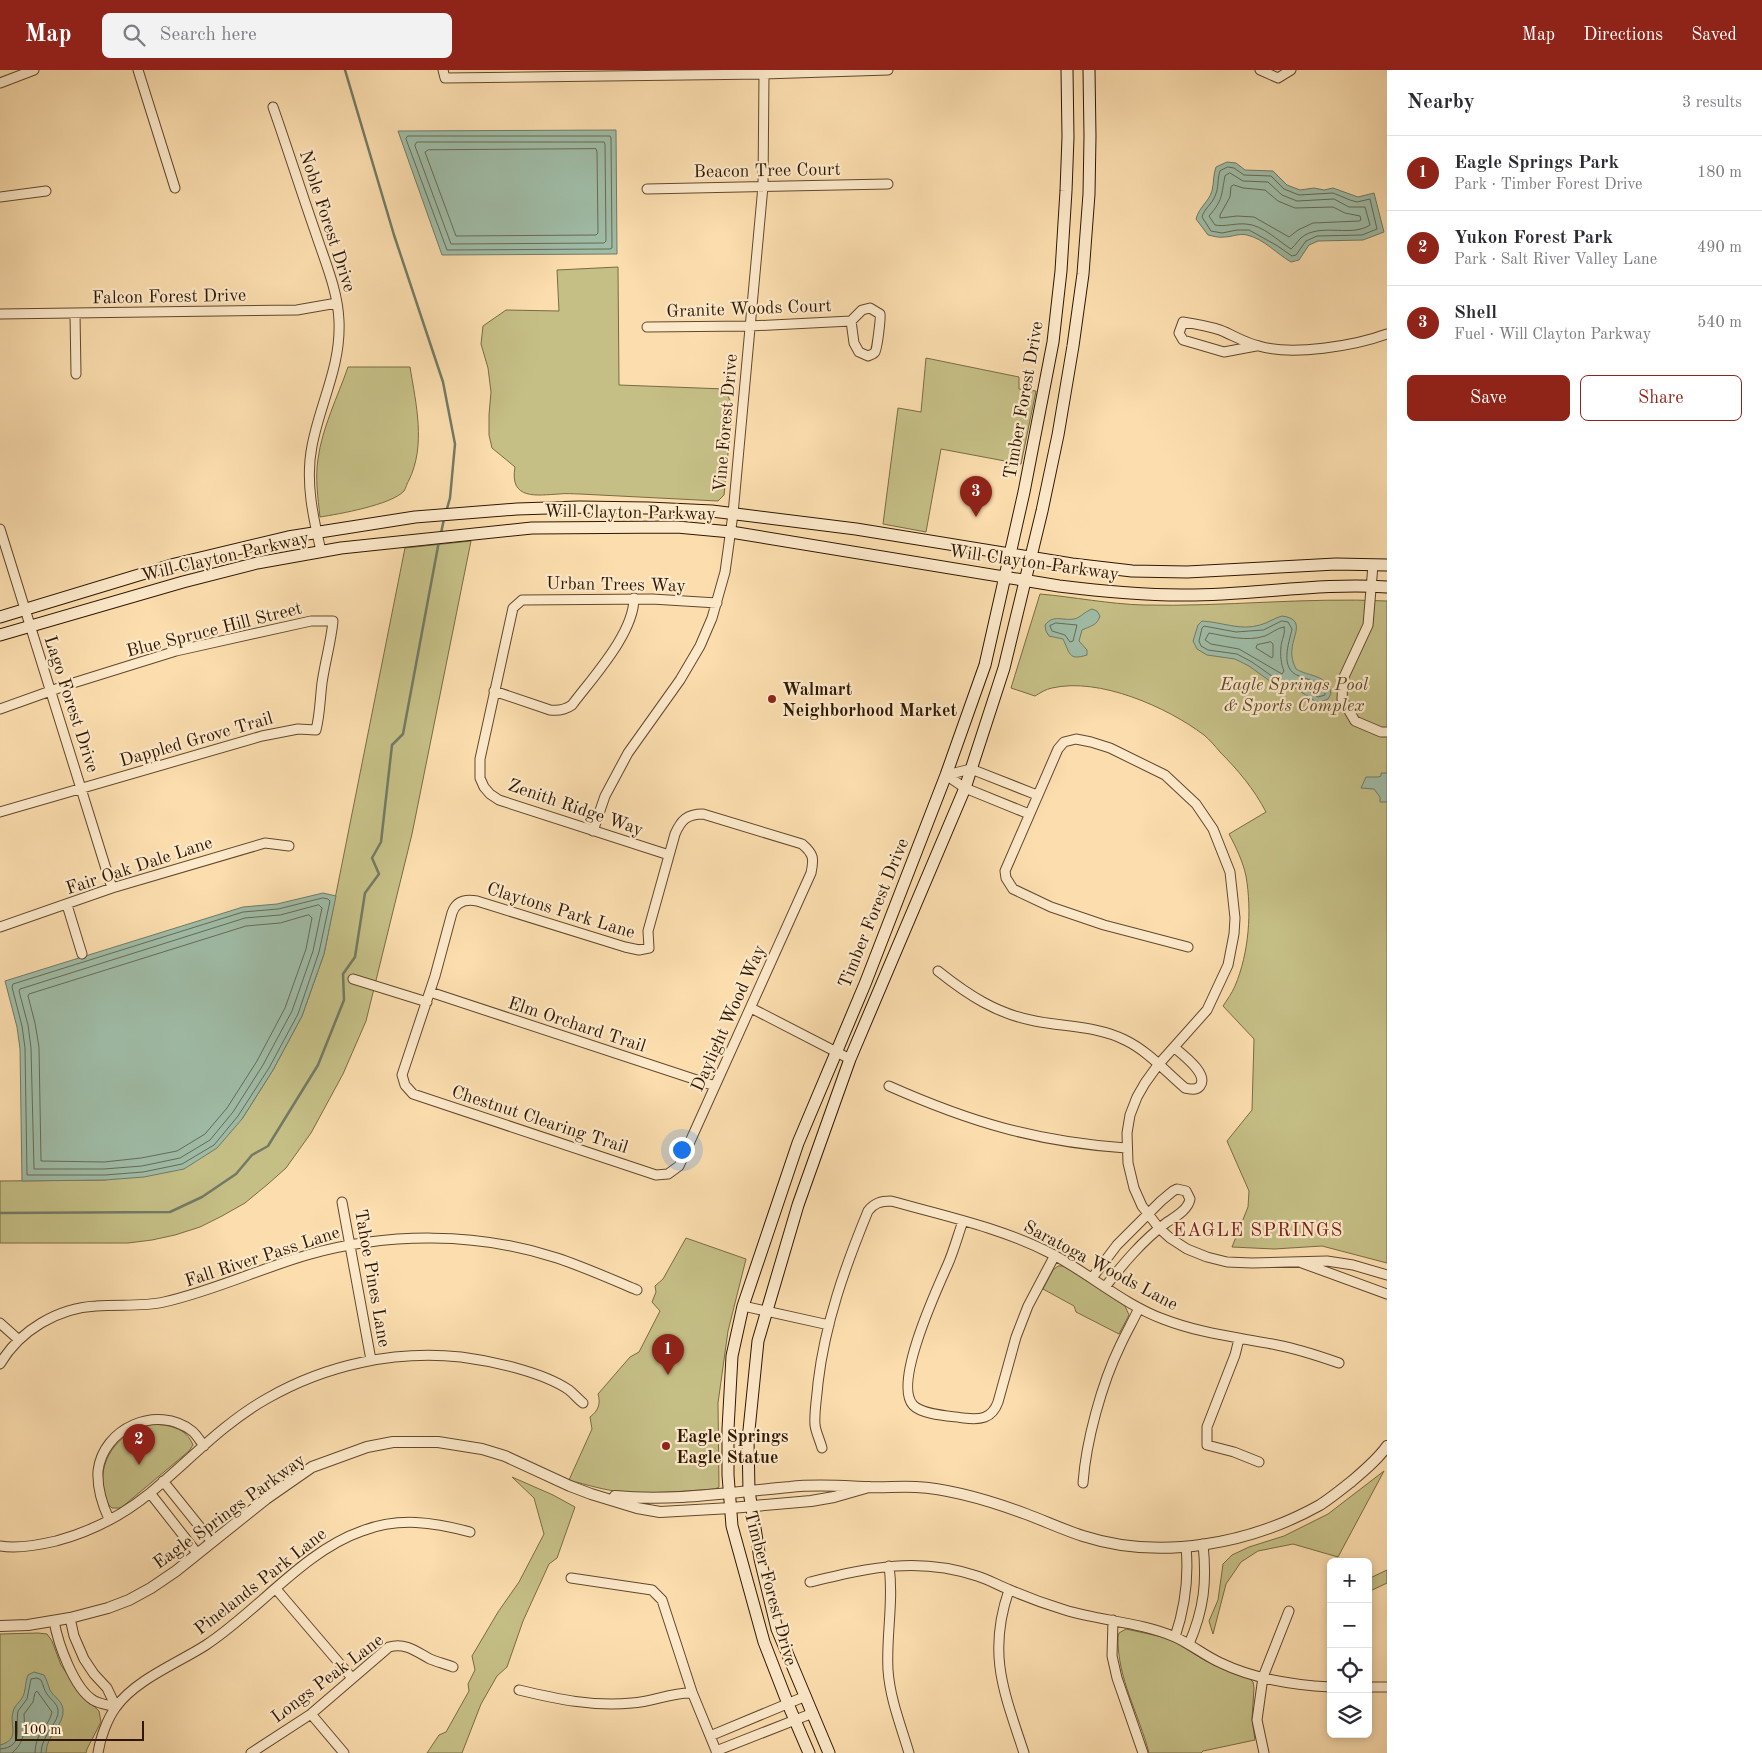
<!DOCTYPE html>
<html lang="en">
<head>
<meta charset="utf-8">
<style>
	:root { --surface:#fff; --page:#f2f2f3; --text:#2b2b33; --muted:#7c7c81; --line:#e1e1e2; --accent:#8f2418 }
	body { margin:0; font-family:"Old Standard TT",serif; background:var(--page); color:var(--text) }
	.controls { position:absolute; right:15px; bottom:15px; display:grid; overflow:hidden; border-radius:8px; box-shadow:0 2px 8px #0003 }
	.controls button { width:45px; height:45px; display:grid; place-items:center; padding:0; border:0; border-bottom:1px solid var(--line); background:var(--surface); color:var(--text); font:25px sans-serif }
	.scale { position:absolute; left:15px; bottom:12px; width:129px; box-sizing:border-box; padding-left:5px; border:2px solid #2f1702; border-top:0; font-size:14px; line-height:18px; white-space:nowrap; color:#2f1702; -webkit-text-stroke:4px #fce9ca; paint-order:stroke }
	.you { position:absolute; left:681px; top:1079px; width:18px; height:18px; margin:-12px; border:4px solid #fff; border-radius:50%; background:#1a73e8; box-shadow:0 0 0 8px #1a73e833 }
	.badge { display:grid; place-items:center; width:32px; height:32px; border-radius:50%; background:var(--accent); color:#fff; font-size:16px; font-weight:700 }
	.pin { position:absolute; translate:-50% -41px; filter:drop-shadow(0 1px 2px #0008) }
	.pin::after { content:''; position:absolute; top:26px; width:18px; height:15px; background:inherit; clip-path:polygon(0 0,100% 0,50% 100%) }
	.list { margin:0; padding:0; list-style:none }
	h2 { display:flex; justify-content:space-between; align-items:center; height:65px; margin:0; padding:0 20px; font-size:21px }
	h2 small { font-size:16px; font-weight:400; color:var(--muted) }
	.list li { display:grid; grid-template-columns:32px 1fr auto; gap:15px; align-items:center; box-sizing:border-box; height:75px; padding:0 20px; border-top:1px solid var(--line) }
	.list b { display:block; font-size:19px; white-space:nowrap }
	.list p { margin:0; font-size:16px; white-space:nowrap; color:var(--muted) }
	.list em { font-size:16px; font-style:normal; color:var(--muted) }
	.actions { display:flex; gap:10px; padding:15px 20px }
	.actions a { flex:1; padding:11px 0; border:1px solid var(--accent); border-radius:8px; text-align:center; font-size:18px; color:var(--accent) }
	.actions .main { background:var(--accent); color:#fff }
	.icon { flex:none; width:28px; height:28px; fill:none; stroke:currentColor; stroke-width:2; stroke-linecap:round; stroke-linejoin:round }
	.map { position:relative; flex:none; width:1387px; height:1683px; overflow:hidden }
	header { display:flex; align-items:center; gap:30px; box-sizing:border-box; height:70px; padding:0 25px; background:var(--accent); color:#fff }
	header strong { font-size:24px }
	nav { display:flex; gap:28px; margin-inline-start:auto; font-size:18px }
	.search { width:350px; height:45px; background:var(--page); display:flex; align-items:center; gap:12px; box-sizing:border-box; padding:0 18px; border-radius:8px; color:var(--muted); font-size:19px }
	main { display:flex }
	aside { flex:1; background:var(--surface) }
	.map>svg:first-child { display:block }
</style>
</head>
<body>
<header>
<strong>Map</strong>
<div class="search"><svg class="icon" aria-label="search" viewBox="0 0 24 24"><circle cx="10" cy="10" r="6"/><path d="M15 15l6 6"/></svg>Search here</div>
<nav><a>Map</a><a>Directions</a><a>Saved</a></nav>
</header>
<main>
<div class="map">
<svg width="1387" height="1683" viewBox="0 0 1387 1683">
	<rect width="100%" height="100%" fill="#fbddae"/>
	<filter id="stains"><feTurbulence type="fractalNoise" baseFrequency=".004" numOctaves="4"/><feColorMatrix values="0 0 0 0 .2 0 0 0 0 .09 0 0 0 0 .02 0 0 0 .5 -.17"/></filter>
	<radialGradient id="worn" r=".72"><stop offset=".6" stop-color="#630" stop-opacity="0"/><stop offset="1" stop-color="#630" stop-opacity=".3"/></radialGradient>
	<path fill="#c5bf86" stroke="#7a6b44" d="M618,197L619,315L725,319L731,333V352L724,425L718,431L580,424C573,424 566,423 559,424C538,425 509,431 515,397L492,378L489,365V345L491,322L488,298L481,274L483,256L506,240L559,241L557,200Z
		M926,288L1019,307V319L1036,321L1021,394L941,379L926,462L883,454L898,338L921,342Z
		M348,297H410C416,334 426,375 409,410C407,413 406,418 404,421C391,435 339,444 320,447C318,428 315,408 318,389C322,358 338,326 348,297Z
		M471,471L412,764L366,951L343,1004L311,1063L286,1098L268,1114L245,1133L222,1146L200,1157L175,1165L152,1170L128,1173H0V1111L105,1110L242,1049L273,1000L302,946L324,884L405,478Z
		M1040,524C1074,527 1109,534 1143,535C1224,537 1306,527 1387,531V1193L1322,1176L1274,1179L1232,1177L1248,1137L1249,1121L1227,1071L1252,1040L1254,969L1223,936C1227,930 1232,923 1235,916C1249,883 1252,841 1246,806C1243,792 1236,777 1229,764L1266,742C1254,719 1238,700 1220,682C1215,676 1210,670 1204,665C1167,637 1099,607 1052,618C1046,619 1040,623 1035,626L1011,618Z
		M686,1168L746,1189L728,1261L718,1333L719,1417L715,1419C685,1421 653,1424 622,1422C604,1420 587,1415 569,1410L592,1359L590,1347C598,1341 601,1334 598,1324L630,1287L639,1282L660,1241L652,1232L656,1222L655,1216L663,1209Z
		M1058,1196H1064L1125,1236L1129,1245L1119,1264L1076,1242L1074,1236L1043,1219L1053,1200Z
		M152,1354C168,1355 186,1357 193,1375L189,1381L121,1438H112C105,1432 104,1426 103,1417C99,1386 122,1360 152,1354Z
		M1384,1401L1338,1487L1293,1474L1258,1481L1241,1492L1226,1514L1213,1564L1209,1551L1218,1530L1223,1494L1232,1485L1249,1477L1284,1466L1328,1444Z
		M512,1407L553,1425L575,1437L557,1488L549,1494L523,1551L507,1597L497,1606L481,1634L462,1683H427L439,1665L446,1662L469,1621L468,1614L475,1600L472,1586L498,1542L519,1512L544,1464L534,1428Z
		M1387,1500V1513L1368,1522V1509Z
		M1126,1559L1163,1567L1176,1573L1206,1591L1250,1609L1253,1612L1254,1618L1252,1649L1255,1670L1203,1681L1201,1683H1149C1139,1644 1117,1608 1118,1567L1119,1563Z
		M38,1563L47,1564L52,1571L61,1595L80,1623L99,1641L101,1652L87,1679L86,1683H0V1564Z"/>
	<path fill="#9fbca7" stroke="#727a65" d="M616,60L617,184L442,185L398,61Z
		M1227,92L1236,93L1245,100L1273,101L1287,115L1300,120L1314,118L1324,120L1333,118L1358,127L1374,123L1384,162L1363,170L1318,171L1309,175L1299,190L1291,192C1277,184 1264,169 1247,165C1239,163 1232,167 1224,167C1219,168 1213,166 1208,165L1196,149C1199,137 1208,133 1212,121C1214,113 1213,105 1216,97Z
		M1092,539L1097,541L1100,546C1097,556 1090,556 1082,560L1079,571L1087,580V585C1068,591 1070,583 1063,569L1049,566L1046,561L1045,555C1054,544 1062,551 1074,549C1080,548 1084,542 1092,539Z
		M1282,546C1306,549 1293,565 1292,579C1291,586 1293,593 1296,599C1309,607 1328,604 1331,624L1328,629L1318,633L1295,618L1274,614L1249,596L1235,589L1207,585L1197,579L1193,571L1198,555L1202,551C1222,552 1240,561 1260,555C1268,553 1274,548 1282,546Z
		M1381,703H1387V732H1380V727L1374,719L1361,718L1366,707H1378L1381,706Z
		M323,823L336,826L324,884L302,946L273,1000L242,1049L217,1078L184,1099L144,1107L105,1110L22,1111L20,979L17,957L5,911L243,837L277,834Z
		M34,1602L44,1605C47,1610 48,1615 50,1620C54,1627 62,1631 63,1639C65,1655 46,1665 46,1683H0V1675C21,1669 9,1656 13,1642C14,1636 19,1633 22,1628C26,1622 25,1612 28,1605Z"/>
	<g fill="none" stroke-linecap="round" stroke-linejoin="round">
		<path stroke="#676a54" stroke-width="1" d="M408,66H610L611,68L612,178L610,179L447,180L406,69Z
			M417,72H604L605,74L606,171L604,173L451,174L415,76Z
			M596,79L597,82L598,163L596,165L456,166L425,82L428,80Z
			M1228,97L1234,98L1244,105L1271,106L1284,119L1299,125L1333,123L1350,130L1357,132L1370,129L1377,159L1362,165L1317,166L1306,171L1296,185L1292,186L1276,175L1249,160H1237L1222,163L1211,161L1202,147C1204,139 1212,134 1215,126C1219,118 1217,109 1220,101Z
			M1230,103L1243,111L1268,112L1282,125L1297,131L1334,129L1349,137H1365L1370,155C1352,167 1325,154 1305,165C1299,168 1296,175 1291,179C1278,171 1263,155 1246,154C1235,153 1225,157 1215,155L1209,146C1223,130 1221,126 1225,106Z
			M1234,115L1243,118L1265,120L1278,131L1295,138L1333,137L1345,143L1360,146L1361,150L1359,151L1313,153L1298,160L1289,167L1254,147L1237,146L1220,148V145L1230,127L1231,117Z
			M1282,551L1288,552L1292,559C1289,573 1279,599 1299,606C1309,610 1317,611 1325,618V625L1318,627L1297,614L1276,609L1252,592L1237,584L1208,580L1201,576L1199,571L1202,558L1204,556L1236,562L1263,560Z
			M1056,553L1077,555L1073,571L1070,572L1065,565L1052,561L1050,556Z
			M1284,557C1286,564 1281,570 1281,577C1280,585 1281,594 1284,601L1282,604L1239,579L1211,574L1205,570L1209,563C1227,566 1246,572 1265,566C1272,563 1277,558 1284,557Z
			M1271,572L1273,574V586L1272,588L1256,578L1257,575Z
			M323,828L328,829L330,831L319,882L298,944L269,998L238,1046L214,1075L182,1094L143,1102L105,1105H27L25,978L22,956L12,917L13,914L243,842L278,839Z
			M319,835L322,838L313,881L292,941L263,995L233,1042L210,1070L180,1088L142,1096L104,1099H34L31,978L28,955L19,921L20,919L245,848L280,845Z
			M309,845L312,848L306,879L285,938L257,991L227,1038L205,1064L177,1081L141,1088L104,1092L41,1091L39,977L35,953L28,926L29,924L246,856L280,853Z
			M0,1679C25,1677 15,1657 18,1641L27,1629L31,1609L37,1608L41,1610C43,1614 44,1620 47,1624C51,1630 57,1633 58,1640C60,1652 41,1665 41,1683
			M12,1683C25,1672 25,1660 24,1644L33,1632L35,1623L37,1621L52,1642C49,1657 35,1662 35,1683"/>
		<path stroke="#727a65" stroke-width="2.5" d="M345,0L394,165L443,312L455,374L450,428L446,442
			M441,463L444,449
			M0,1143L170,1142L202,1127L236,1104L252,1085L268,1076L318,995L344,930L343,904L355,887L365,823L379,804L372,788L381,772L392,675L403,664L439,471"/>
		<defs>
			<path id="minor" d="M138,0L175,118
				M443,0L445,8L764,4L888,0
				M1260,0L1278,8L1291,0
				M0,13L34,0
				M273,37C288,80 302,124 317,167C326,194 338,222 339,251C341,297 320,333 312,376C305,411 313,447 321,481
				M647,119L888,114
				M0,127L46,121
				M0,244L297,240L337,233
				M75,244L76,304
				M647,257L750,256L851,251L862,240L870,238L880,244C881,247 877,280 875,282C874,284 870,285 868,286L859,282L854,273L851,251
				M1256,276L1224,282L1183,270L1179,263L1183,252C1196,254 1208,256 1220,260C1233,265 1245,273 1259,276C1292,286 1355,276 1387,264
				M0,459L112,818
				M1373,495L1368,555L1343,609L1342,629L1355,651L1381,662H1387
				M494,621L550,640C558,641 565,640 572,635C593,607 634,563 634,528
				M0,639L70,614L176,581L311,551H333C331,572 325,592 322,613C320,629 320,644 316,660L298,659L262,666L0,742
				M946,705L971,699L1037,725
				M946,705L965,718L1029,744
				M703,744L802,774C814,784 814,789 811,803L679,1096L668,1104L656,1105L413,1024L405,1015L402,1005L435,906L452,843C456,831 466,829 477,831L625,877L639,880L649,878L648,861L675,764C681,750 687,744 703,744Z
				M593,761L605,726L628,683L680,610L700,576L712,548L725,502L733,444L763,116L764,4
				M669,785L499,730L490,724L484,717L480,708V689L513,538L522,530L652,529L717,533
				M67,835L82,884
				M0,857L112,818L265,773L289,776
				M1188,877L1104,855L1051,837L1013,819L1006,808L1005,801L1058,679L1064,672L1076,669L1091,672L1110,678L1165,705L1196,734L1213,759L1230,802L1235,848L1234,864L1228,895L1207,940L1158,995L1145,1013L1137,1027L1130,1045L1127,1063L1128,1093L1134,1118L1142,1136L1159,1158L1170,1168L1187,1179L1207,1187L1227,1192L1252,1193L1327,1191L1353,1195L1387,1205
				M938,901C968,925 997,944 1035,951C1065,957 1098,956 1125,970C1148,981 1166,1002 1185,1018C1190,1019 1196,1021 1200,1016C1209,1004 1183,985 1175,978
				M353,909L427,932
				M430,922L715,1016
				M751,938L850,989
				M889,1016C970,1052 1037,1072 1126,1078
				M342,1132L371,1290
				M963,1151C958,1165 954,1180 948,1194C937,1219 893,1313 913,1335C922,1345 951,1346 964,1348C980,1350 992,1349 998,1332L1016,1267L1028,1236L1055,1185
				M1302,1193L1387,1224
				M1092,1208L1117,1175L1161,1131L1173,1121L1177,1119L1186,1121L1190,1129C1188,1140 1175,1147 1166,1153C1142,1171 1123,1194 1105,1217
				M743,1236L829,1255
				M0,1253L19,1270
				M1239,1269L1235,1285L1207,1357V1375L1234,1382L1259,1392
				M0,1294C20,1260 58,1238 96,1236C119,1234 142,1237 164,1232C213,1221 259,1199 307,1185C388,1162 477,1162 557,1188C584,1197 611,1209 637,1220
				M822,1378C820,1370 816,1363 815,1355C814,1342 817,1327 818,1313C825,1253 845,1197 868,1141C874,1133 881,1131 891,1131C945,1146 1002,1158 1052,1184C1090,1204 1123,1234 1163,1249C1202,1264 1237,1267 1277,1275C1298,1279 1319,1286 1339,1293
				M163,1411L212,1472
				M1083,1413C1086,1371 1102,1313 1120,1276C1126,1263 1133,1251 1139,1238
				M150,1423L197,1483
				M109,1449C102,1434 97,1419 98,1401C103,1358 157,1334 192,1361C197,1365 200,1371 204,1376
				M0,1476C18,1479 39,1475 56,1471C90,1462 123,1445 150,1423C189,1391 223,1353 268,1328C326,1295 394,1280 461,1287C492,1291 543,1302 569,1320C574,1324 578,1329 583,1333
				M889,1496C894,1531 886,1565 888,1600C890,1629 901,1656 909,1683
				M571,1508L652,1520L662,1530L692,1622L717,1683
				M810,1512C869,1498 917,1486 977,1506C987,1509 998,1515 1008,1519C1026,1527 1045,1534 1065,1540C1101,1551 1140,1552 1175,1567C1191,1574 1205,1586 1221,1593C1254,1609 1294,1615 1331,1617
				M276,1519L352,1608
				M1009,1520C987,1584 1004,1622 1024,1683
				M70,1548L74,1566L84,1589L94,1604L107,1618L116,1637
				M1113,1550L1112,1586L1117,1608L1143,1683
				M54,1551C58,1574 74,1618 93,1630C99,1634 109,1635 116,1637
				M1175,1567C1185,1537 1189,1508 1186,1477
				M1189,1574C1204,1539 1207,1512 1203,1474
				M1368,1617H1387
				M519,1620C557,1629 593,1637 632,1633C653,1632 672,1622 692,1623
				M311,1644L344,1683
				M710,1666L806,1626
				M716,1681L813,1643
				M98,1683C100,1669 107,1649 116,1637C135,1610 178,1593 206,1575C258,1541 304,1481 362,1461C399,1447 433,1452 470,1462
				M251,1683L311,1644L389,1577C405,1572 417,1582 430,1589C437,1592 446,1594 453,1597
				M1264,1683L1257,1650L1263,1607L1289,1541"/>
			<path id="tertiary" d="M615,1426C673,1432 732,1422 790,1417C816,1414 841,1416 867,1417C883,1418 899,1416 916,1417C953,1419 991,1431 1026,1444C1045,1451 1064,1460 1083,1466C1160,1491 1250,1474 1320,1435C1331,1428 1342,1419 1352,1411C1365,1400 1378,1389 1387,1376
				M0,1556L28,1555L70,1548L108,1538L129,1530L151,1518L176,1501L266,1429L312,1397L367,1377L393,1372H438L482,1379L505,1386L570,1416L591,1424L637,1438L660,1442L731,1438L811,1431L834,1427L869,1417"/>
			<path id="secondary" d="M0,547L175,494L288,467L415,447L517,439L579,437L648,438L712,441L856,459L1072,494L1132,501L1187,502L1336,494L1387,495
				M0,565L183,512L257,493L341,478L532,458L677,457L731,462L1059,516C1100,521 1140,525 1181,525C1250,526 1318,512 1387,517
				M809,1683L788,1634L764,1572L732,1456L728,1405V1359L732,1286L743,1236L798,1073L865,914L946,705L985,595L1024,422L1053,272L1061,201L1066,121L1068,67L1067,0
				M829,1683L777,1559L760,1489L749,1421L748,1370L758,1271L798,1135L850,989L965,718L1004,598L1042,441L1058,365L1073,276L1083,204L1089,124L1090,66L1089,0"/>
		</defs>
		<use href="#minor" stroke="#62482d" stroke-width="11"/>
		<use href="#tertiary" stroke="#62482d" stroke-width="12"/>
		<use href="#secondary" stroke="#2f1702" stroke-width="13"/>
		<use href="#minor" stroke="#fce9ca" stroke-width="9"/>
		<use href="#tertiary" stroke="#fce9ca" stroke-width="10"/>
		<use href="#secondary" stroke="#fce9ca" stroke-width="11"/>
	</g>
	<g fill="#8f2418" stroke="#fce9ca" stroke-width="2">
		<circle cx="772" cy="629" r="5"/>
		<circle cx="666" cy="1376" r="5"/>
	</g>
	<g text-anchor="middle" stroke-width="4.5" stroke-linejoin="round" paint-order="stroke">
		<g font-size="18" fill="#2f1702" stroke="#fce9ca">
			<text transform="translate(767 100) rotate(-1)" y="6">Beacon Tree Court</text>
			<text transform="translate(328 151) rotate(72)" y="6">Noble Forest Drive</text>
			<text transform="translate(169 226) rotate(-1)" y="6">Falcon Forest Drive</text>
			<text transform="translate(749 238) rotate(-2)" y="6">Granite Woods Court</text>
			<text transform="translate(1023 330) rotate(-80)" y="6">Timber Forest Drive</text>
			<text transform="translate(725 353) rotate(-85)" y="6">Vine Forest Drive</text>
			<text transform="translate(630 442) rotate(1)" y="6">Will Clayton Parkway</text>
			<text transform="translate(225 486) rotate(-13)" y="6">Will Clayton Parkway</text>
			<text transform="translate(1034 492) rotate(8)" y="6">Will Clayton Parkway</text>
			<text transform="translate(616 514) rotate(1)" y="6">Urban Trees Way</text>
			<text transform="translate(214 559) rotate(-14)" y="6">Blue Spruce Hill Street</text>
			<text transform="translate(72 634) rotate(72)" y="6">Lago Forest Drive</text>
			<text transform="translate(196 669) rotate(-16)" y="6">Dappled Grove Trail</text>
			<text transform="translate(576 737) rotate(19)" y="6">Zenith Ridge Way</text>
			<text transform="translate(139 795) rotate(-18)" y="6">Fair Oak Dale Lane</text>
			<text transform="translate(561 840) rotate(17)" y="6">Claytons Park Lane</text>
			<text transform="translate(873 843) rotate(-68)" y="6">Timber Forest Drive</text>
			<text transform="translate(728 948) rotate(-66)" y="6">Daylight Wood Way</text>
			<text transform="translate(577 954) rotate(18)" y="6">Elm Orchard Trail</text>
			<text transform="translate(540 1049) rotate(18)" y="6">Chestnut Clearing Trail</text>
			<text transform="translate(262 1186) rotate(-18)" y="6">Fall River Pass Lane</text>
			<text transform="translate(1101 1195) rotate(28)" y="6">Saratoga Woods Lane</text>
			<text transform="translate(373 1208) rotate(80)" y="6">Tahoe Pines Lane</text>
			<text transform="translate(229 1441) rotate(-36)" y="6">Eagle Springs Parkway</text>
			<text transform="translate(260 1511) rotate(-38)" y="6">Pinelands Park Lane</text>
			<text transform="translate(771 1518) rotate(75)" y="6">Timber Forest Drive</text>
			<text transform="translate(327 1608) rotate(-37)" y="6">Longs Peak Lane</text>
		</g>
		<g font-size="18" font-style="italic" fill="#5c492a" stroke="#fce9ca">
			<text x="1294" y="620">Eagle Springs Pool<tspan x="1294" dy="21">&amp; Sports Complex</tspan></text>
		</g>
		<g font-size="18" font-weight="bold" fill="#2f1702" stroke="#fce9ca" text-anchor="start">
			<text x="782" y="625">Walmart<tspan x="782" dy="21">Neighborhood Market</tspan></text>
			<text x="676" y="1372">Eagle Springs<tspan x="676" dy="21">Eagle Statue</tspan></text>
		</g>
		<g font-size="19" letter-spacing="1" fill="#7a1f14" stroke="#fce9ca">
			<text x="1258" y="1166">EAGLE SPRINGS</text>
		</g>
	</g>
	<rect width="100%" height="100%" filter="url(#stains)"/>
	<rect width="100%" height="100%" fill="url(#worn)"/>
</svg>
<div class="controls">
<button>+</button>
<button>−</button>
<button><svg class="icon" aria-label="locate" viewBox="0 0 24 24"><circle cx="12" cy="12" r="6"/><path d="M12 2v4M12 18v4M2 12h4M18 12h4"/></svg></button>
<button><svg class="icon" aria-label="layers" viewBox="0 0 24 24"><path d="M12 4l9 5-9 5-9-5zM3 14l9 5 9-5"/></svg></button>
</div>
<div class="scale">100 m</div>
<div class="you"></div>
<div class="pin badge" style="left:668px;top:1305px">1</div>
<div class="pin badge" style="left:139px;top:1395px">2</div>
<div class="pin badge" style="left:976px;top:447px">3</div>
</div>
<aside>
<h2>Nearby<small>3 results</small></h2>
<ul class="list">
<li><span class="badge">1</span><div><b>Eagle Springs Park</b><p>Park · Timber Forest Drive</p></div><em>180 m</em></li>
<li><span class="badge">2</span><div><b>Yukon Forest Park</b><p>Park · Salt River Valley Lane</p></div><em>490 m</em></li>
<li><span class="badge">3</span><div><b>Shell</b><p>Fuel · Will Clayton Parkway</p></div><em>540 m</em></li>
</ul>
<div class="actions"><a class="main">Save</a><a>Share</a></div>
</aside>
</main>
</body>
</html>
